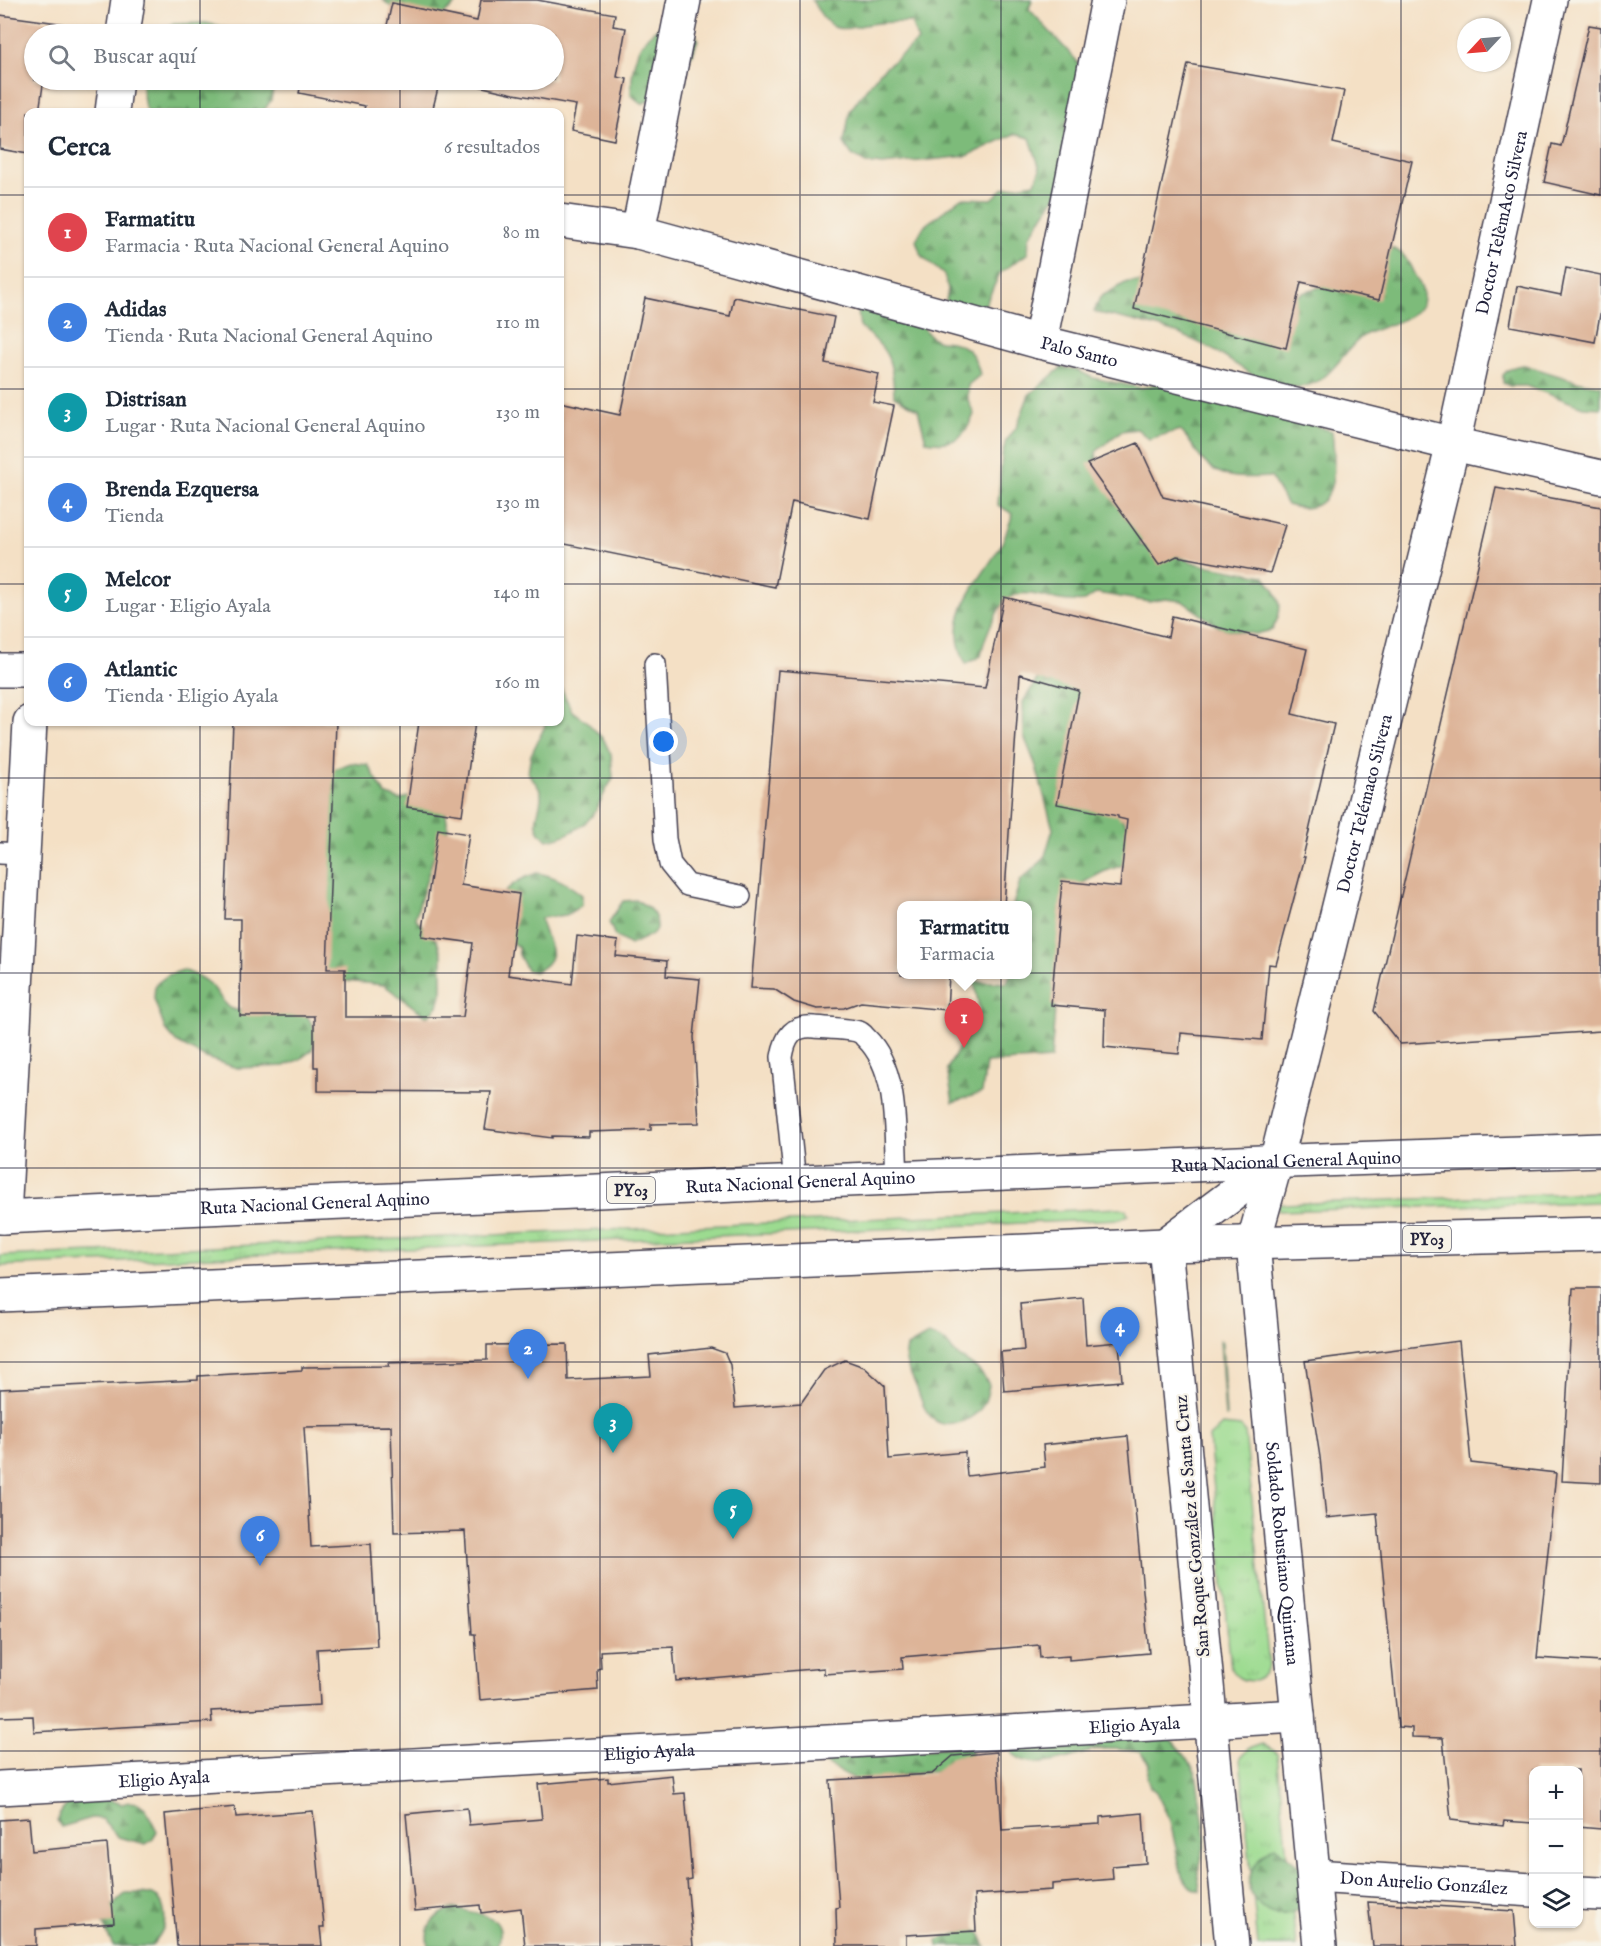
<!DOCTYPE html>
<html lang="es">
<head>
<meta charset="utf-8">
<style>
	:root { --surface:#fff; --page:#f2f2f3; --text:#1f2937; --muted:#747a83; --line:#e0e1e3; --accent:#2563eb }
	body { margin:0; font-family:"IM FELL English",serif; background:var(--page); color:var(--text) }
	.controls { position:absolute; right:18px; bottom:18px; display:grid; overflow:hidden; border-radius:12px; box-shadow:0 2px 4px #0004 }
	.controls button { width:54px; height:54px; display:grid; place-items:center; padding:0; border:0; border-bottom:2px solid var(--line); background:var(--surface); color:var(--text); font:30px sans-serif }
	.compass { position:absolute; left:1457px; top:18px; width:54px; height:54px; border-radius:50%; background:var(--surface); box-shadow:0 2px 4px #0004; rotate:244deg }
	.you { position:absolute; left:664px; top:742px; width:21px; height:21px; margin:-15px; border:4px solid #fff; border-radius:50%; background:#1a73e8; box-shadow:0 0 0 9px #1a73e833 }
	.badge { display:grid; place-items:center; width:39px; height:39px; border-radius:50%; background:var(--accent); color:#fff; font-size:20px; font-weight:700 }
	.pin { position:absolute; translate:-50% -50px; filter:drop-shadow(0 2px 3px #0008) }
	.pin::after { content:''; position:absolute; top:32px; width:21px; height:18px; background:inherit; clip-path:polygon(0 0,100% 0,50% 100%) }
	.popup { position:absolute; left:897px; top:901px; width:135px; height:78px; box-sizing:border-box; display:grid; place-content:center; border-radius:12px; background:var(--surface); filter:drop-shadow(0 2px 4px #0005); font-size:20px; white-space:nowrap; color:var(--muted) }
	.popup b { font-size:22px; color:var(--text) }
	.popup::after { content:''; position:absolute; left:50%; top:100%; margin-left:-12px; border:12px solid transparent; border-top-color:var(--surface) }
	.list { margin:0; padding:0; list-style:none }
	h2 { display:flex; justify-content:space-between; align-items:center; height:78px; margin:0; padding:0 24px; font-size:26px }
	h2 small { font-size:20px; font-weight:400; color:var(--muted) }
	.list li { display:grid; grid-template-columns:39px 1fr auto; gap:18px; align-items:center; box-sizing:border-box; height:90px; padding:0 24px; border-top:2px solid var(--line) }
	.list b { display:block; font-size:22px; white-space:nowrap }
	.list p { margin:0; font-size:20px; white-space:nowrap; color:var(--muted) }
	.list em { font-size:20px; font-style:normal; color:var(--muted) }
	.icon { flex:none; width:33px; height:33px; fill:none; stroke:currentColor; stroke-width:2; stroke-linecap:round; stroke-linejoin:round }
	.map { position:relative; flex:none; width:1601px; height:1946px; overflow:hidden }
	.search { position:absolute; background:var(--surface); box-shadow:0 2px 4px #0004; left:24px; top:24px; width:540px; height:66px; display:flex; align-items:center; gap:15px; box-sizing:border-box; padding:0 21px; border-radius:33px; color:var(--muted); font-size:22px }
	.panel { position:absolute; background:var(--surface); box-shadow:0 2px 4px #0004; left:24px; top:108px; width:540px; height:618px; border-radius:12px }
	.map>svg:first-child { display:block }
</style>
</head>
<body>
<div class="map">
<svg width="1601" height="1946" viewBox="0 0 1601 1946">
	<defs>
		<pattern id="grass-tufts" width="24" height="20" patternUnits="userSpaceOnUse" patternTransform="scale(1.5)"><rect width="24" height="20" fill="#9cdb90"/><path d="M3 7l-1-3M5 7V3M7 7l1-3M15 17l-1-3M17 17v-4M19 17l1-3" fill="none" stroke="#86bc7d"/></pattern>
		<pattern id="forest-firs" width="22" height="20" patternUnits="userSpaceOnUse" patternTransform="scale(1.5)"><rect width="22" height="20" fill="#7dbb7a"/><path d="M5 1l3.5 6h-7zM16 11l3.5 6h-7z" fill="#669865"/></pattern>
	</defs>
	<rect width="100%" height="100%" fill="#f7f3e8"/>
	<filter id="ink" filterUnits="userSpaceOnUse"><feTurbulence type="fractalNoise" baseFrequency=".0167" numOctaves="2"/><feDisplacementMap in="SourceGraphic" scale="12" xChannelSelector="R" yChannelSelector="G"/><feConvolveMatrix kernelMatrix="1 2 1 2 8 2 1 2 1" color-interpolation-filters="sRGB"/></filter>
	<filter id="wash" filterUnits="userSpaceOnUse"><feTurbulence type="fractalNoise" baseFrequency=".008" numOctaves="4" result="noise"/><feDisplacementMap in="SourceGraphic" scale="24" xChannelSelector="R" yChannelSelector="G"/><feGaussianBlur stdDeviation="1.35" result="paint"/><feColorMatrix in="noise" values="0 0 0 0 0 0 0 0 0 0 0 0 0 0 0 0 0 1.4 0 .05"/><feComposite in="paint" operator="in"/></filter>
	<g filter="url(#wash)">
		<rect width="100%" height="100%" fill="#f4e0c5"/>
		<path fill="url(#grass-tufts)" stroke="#5f7e66" stroke-width="1.5" d="M1601,1192V1202L1278,1211V1205L1282,1204Z
			M1121,1208L1126,1210L1128,1215L1121,1219L0,1266V1256Z
			M1220,1340L1222,1342L1226,1417H1225Z
			M1222,1425L1241,1427L1245,1432L1269,1666C1263,1684 1240,1686 1231,1669L1209,1437Z
			M1262,1744L1273,1750L1277,1754L1296,1946H1258L1240,1758L1248,1749Z"/>
		<path fill="url(#forest-firs)" stroke="#506e5a" stroke-width="1.5" d="M383,0H456V4L442,16L394,9Z
			M812,0H1032L1029,9L1076,60L1091,90L1099,120L1067,119L1063,150L1065,181L1029,237L1028,253L1000,273L986,303L965,326L945,307L948,289L944,275L921,255L916,240L924,226L961,198L992,199L1004,188L1035,183L1040,169L1030,138L1014,134L967,156L882,165L866,163L852,155L844,143L850,111L859,98L880,72L918,41L911,22C900,22 889,22 878,23C840,27 835,41 812,0Z
			M674,20L689,24L698,39L693,54L682,67L670,89L642,104L631,95C632,58 637,34 674,20Z
			M206,23L249,34H160L173,24Z
			M141,80H275L271,100L263,112H148L145,108Z
			M1383,245C1402,250 1406,256 1414,274C1417,279 1421,285 1422,290C1431,321 1379,324 1363,336C1340,353 1330,386 1297,387C1264,388 1242,367 1215,351C1205,345 1193,340 1182,335C1154,324 1124,319 1094,312L1100,297L1127,282L1159,283L1269,308L1310,290L1350,279Z
			M872,306L916,314C921,323 926,336 937,340C941,342 947,341 951,342C970,346 976,357 980,375L968,385V400L974,414C965,439 952,446 926,441L918,409L894,396C893,361 889,349 860,327L858,312Z
			M1524,365C1550,372 1574,383 1601,385V408L1583,407L1527,386H1510L1503,383V375C1509,368 1514,366 1524,365Z
			M1062,367L1077,370L1093,378L1141,388L1172,380L1332,431C1336,466 1340,521 1287,505L1271,477C1245,478 1218,481 1200,457C1192,446 1191,441 1180,430L1149,439L1137,429L1121,431L1096,452L1098,467L1150,534L1138,545L1153,548L1198,564L1264,576C1280,596 1286,607 1272,630L1256,634L1222,629L1182,601L1165,599L1150,602L1097,593C1093,595 1089,599 1085,601C1081,602 1075,601 1071,601C1039,600 1014,577 995,617C988,630 983,641 981,656L966,664C941,616 979,584 1001,545C1006,535 1009,524 1013,514L998,505L1002,456L1006,441L1016,428L1029,395Z
			M1040,675L1094,695L1114,808L1132,832L1131,862L1103,872L1075,887L1056,997L1051,1059L986,1063L982,1093L953,1102L947,1069L980,1012L974,981L1007,983L1010,975L1027,974V906L1013,905L1020,881L1044,859L1053,829L1036,766L1024,736L1023,702Z
			M560,686L572,711L587,722L604,740L611,755L613,779C605,789 602,799 596,810C587,826 566,837 547,840C527,822 542,814 541,794C540,786 532,779 528,773L531,755L545,726L544,722H560Z
			M351,763L368,765L385,794L400,800L430,789L444,799L448,829L433,858L415,918L437,941L442,955V990L438,1006L427,1017L384,985L336,980L321,973L320,774Z
			M537,873C555,876 567,883 582,895V905L566,915L541,918C543,941 567,956 535,972L527,970L519,955L518,947L511,942L503,895C511,883 523,878 537,873Z
			M636,900C649,907 658,914 657,929L651,935L630,945L615,936L609,922L623,901Z
			M183,970C194,974 204,978 212,986C218,993 222,1002 230,1008C241,1015 286,1007 301,1005L317,1033L312,1050L300,1059L284,1066L237,1068L206,1058L176,1042L165,1029L154,999L155,985L168,975Z
			M928,1335C950,1340 944,1344 958,1356C971,1365 982,1370 989,1385C988,1390 987,1397 984,1403C977,1419 948,1432 933,1419C923,1410 921,1398 916,1386C910,1370 903,1366 907,1347Z
			M1165,1731L1187,1758L1196,1773L1206,1838L1198,1874L1200,1891L1192,1889L1182,1876L1170,1821L1156,1792L1150,1787L1147,1779L1149,1764L1140,1752C1127,1750 1114,1748 1101,1749C1073,1754 1035,1776 1011,1752L1013,1743Z
			M973,1746L968,1762L942,1771L920,1772L903,1775L880,1787L872,1788L822,1762L818,1755Z
			M89,1794L122,1804L129,1802L138,1803L145,1808L157,1831L153,1839L146,1844L118,1837L102,1819L92,1818L61,1827L57,1820C62,1806 75,1797 89,1794Z
			M1275,1846L1312,1876L1311,1905C1300,1909 1287,1916 1275,1914C1261,1911 1246,1893 1249,1879C1252,1866 1264,1852 1275,1846Z
			M126,1893C134,1893 147,1892 155,1896C159,1898 161,1902 163,1907C168,1924 162,1934 151,1946H113L102,1922L111,1907Z
			M453,1908C477,1914 509,1913 498,1946H428C424,1924 434,1916 453,1908Z
			M973,1929L980,1933L986,1946H938L937,1940Z"/>
		<g id="blocks">
			<path fill="#ddb498" d="M481,0H537L615,14L613,26L626,28L617,77L627,79L615,140L571,131L576,105L514,94L452,80H554V34H385L392,3L477,21Z
				M0,15L65,24L64,34H34V80H58L57,87L43,85L39,112H28V154L0,149Z
				M312,24L366,34H310Z
				M1589,25L1601,27V195L1544,182L1552,144L1561,146Z
				M1188,64L1344,91L1333,143L1412,161L1379,300L1301,282L1286,348L1134,309Z
				M302,80H440L432,112H363L365,106L299,93Z
				M1566,268L1601,275V309L1595,342L1510,326L1517,286L1561,295Z
				M734,297L834,317L825,363L879,374L873,402L894,406L870,519L792,502L775,587L560,543V402L620,415L645,298L730,316Z
				M1138,443L1163,497L1285,525L1270,573L1177,556L1159,565L1087,464Z
				M1496,488L1601,507V1031L1400,1044L1374,1011Z
				M1004,597L1168,637L1172,616L1307,649L1292,714L1334,724L1303,857H1305L1276,965L1269,964L1262,1040L1181,1033L1179,1054L1104,1047L1105,1010L1051,1005L1062,881L1120,887L1127,820L1118,818V816L1057,804L1079,691L1020,674L1004,906H901V975H949L947,1010L861,1002L844,1008L817,1009L794,1002L774,989L751,988L778,670L985,688Z
				M233,722H336L327,969H345V1017H463L473,943L422,936L438,829L469,834L461,885L519,894L508,975L572,984L577,936L618,941L616,956L667,961L666,976L700,979L694,1037L699,1123L651,1124V1130L589,1132V1137L552,1136V1138L485,1129L491,1092L318,1091V1067H314V1016H240L241,919H225Z
				M419,722H475L462,815L407,807Z
				M1573,1288H1601V1483L1562,1481Z
				M1083,1298L1086,1345L1119,1342L1122,1381L1004,1391L1001,1352L1024,1350L1020,1304Z
				M1459,1341L1471,1463L1556,1473L1537,1658L1601,1662V1829L1578,1827V1770H1533V1823L1504,1821L1503,1826L1451,1820L1443,1738L1412,1737V1728L1398,1727L1377,1513L1326,1518L1320,1457L1305,1361Z
				M567,1344L568,1380L651,1376L649,1355L711,1348L725,1353L730,1365L735,1408L801,1403L824,1370L845,1360L864,1367L885,1386L889,1459L965,1452L967,1476L1045,1467L1043,1445L1128,1436L1149,1653L1069,1660V1656L1040,1658L1039,1645L902,1657L903,1669L824,1674V1668L676,1681L673,1647L600,1651L601,1668L597,1669L598,1690L480,1700L475,1634H472L465,1531L394,1533L391,1426L304,1427L311,1547L371,1544L377,1646L317,1649L320,1705L211,1711L212,1722L34,1732L33,1716L0,1717V1389L198,1380V1376L302,1370V1367L389,1366L388,1363L487,1360V1345Z
				M997,1752L1002,1830L1100,1824V1817L1143,1813L1146,1863L1112,1866L1113,1879L1052,1884V1890L974,1895L976,1931L906,1935V1946H837L836,1908L839,1907L830,1780L932,1774L953,1756Z
				M672,1775L674,1794L685,1793L692,1879L687,1880L693,1946H525L521,1908L481,1913L480,1905L415,1911L406,1814L467,1808L469,1825L542,1819L538,1784L608,1778V1782Z
				M235,1807L236,1817L313,1811L324,1927H320L322,1946H177L165,1814Z
				M29,1818L32,1851L107,1844L114,1923L36,1929V1946H0V1820Z
				M1368,1902L1514,1911L1517,1946H1373Z"/>
		</g>
	</g>
	<g filter="url(#ink)">
		<use href="#blocks" fill-opacity="0" stroke="#423e50" stroke-width="1.5"/>
		<g fill="none" stroke-linecap="round" stroke-linejoin="round">
			<defs>
				<path id="service" d="M655,664L665,839L670,864L687,885L740,896
					M0,853L23,854
					M795,1182L782,1057C785,1038 792,1025 814,1027C823,1028 853,1029 859,1032C862,1033 864,1036 866,1038C900,1071 894,1134 897,1178"/>
				<g id="minor">
					<path d="M123,34L128,0"/>
					<path d="M112,112L116,80"/>
					<path id="s1" d="M560,221L638,232L1040,342L1453,444L1601,477"/>
					<path d="M638,232L684,0"/>
					<path d="M1040,342L1108,0"/>
					<path d="M0,670H28"/>
					<path id="s2" d="M1276,1162L1453,444L1550,0"/>
					<path d="M4,1217L30,722"/>
					<path id="s3" d="M0,1788L1298,1716"/>
					<path id="s4" d="M1314,1876L1534,1890"/>
					<path d="M1578,1893L1601,1894"/>
				</g>
				<g id="tertiary">
					<path id="s5" d="M1276,1162L1253,1244L1320,1946"/>
					<path d="M1232,1946L1165,1245L1276,1162"/>
				</g>
				<g id="trunk">
					<path id="s6" d="M0,1217L1261,1162L1601,1150"/>
					<path d="M0,1295L1165,1245L1601,1234"/>
				</g>
			</defs>
			<use href="#service" stroke="#423e50" stroke-width="24"/>
			<use href="#minor" stroke="#423e50" stroke-width="36"/>
			<use href="#tertiary" stroke="#423e50" stroke-width="36"/>
			<use href="#trunk" stroke="#423e50" stroke-width="36"/>
			<use href="#service" stroke="#fff" stroke-width="21"/>
			<use href="#minor" stroke="#fff" stroke-width="33"/>
			<use href="#tertiary" stroke="#fff" stroke-width="33"/>
			<use href="#trunk" stroke="#fff" stroke-width="33"/>
		</g>
	</g>
	<path fill="none" stroke="#22223b" stroke-width="1.5" stroke-opacity="0.55" d="M200,0V34M400,0V34M600,0V1946M800,0V1946M1001,0V1946M1201,0V1946M1401,0V1946M200,80V112M400,80V112M0,195H28M560,195H1601M0,389H28M560,389H1601M0,584H28M560,584H1601M200,722V1946M400,722V1946M0,778H1601M0,973H1601M0,1168H1601M0,1362H1601M0,1557H1601M0,1751H1601"/>
	<g text-anchor="middle" stroke-width="4.5" stroke-linejoin="round" paint-order="stroke">
		<g fill="#f7f3e8" stroke="#62616f" stroke-width="1.5">
			<rect x="607" y="1177" width="48" height="26" rx="4.5"/>
			<rect x="1403" y="1226" width="48" height="26" rx="4.5"/>
		</g>
		<g font-size="16" font-weight="bold" fill="#22223b">
			<text x="631" y="1196">PY03</text>
			<text x="1427" y="1245">PY03</text>
		</g>
		<g font-size="18" fill="#22223b" stroke="#f7f3e8">
			<text dy="6" stroke="none"><textPath href="#s2" startOffset="966">Doctor TelèmAco Silvera</textPath></text>
			<text dy="6" stroke="none"><textPath href="#s1" startOffset="536">Palo Santo</textPath></text>
			<text dy="6" stroke="none"><textPath href="#s2" startOffset="369">Doctor Telémaco Silvera</textPath></text>
			<text dy="6" stroke="none"><textPath href="#s6" startOffset="1287">Ruta Nacional General Aquino</textPath></text>
			<text dy="6" stroke="none"><textPath href="#s6" startOffset="801">Ruta Nacional General Aquino</textPath></text>
			<text dy="6" stroke="none"><textPath href="#s6" startOffset="315">Ruta Nacional General Aquino</textPath></text>
			<text transform="translate(1192 1526) rotate(-95)" y="6">San Roque González de Santa Cruz</text>
			<text dy="6" stroke="none"><textPath href="#s5" startOffset="396">Soldado Robustiano Quintana</textPath></text>
			<text dy="6" stroke="none"><textPath href="#s3" startOffset="1136">Eligio Ayala</textPath></text>
			<text dy="6" stroke="none"><textPath href="#s3" startOffset="650">Eligio Ayala</textPath></text>
			<text dy="6" stroke="none"><textPath href="#s3" startOffset="164">Eligio Ayala</textPath></text>
			<text dy="6" stroke="none"><textPath href="#s4" startOffset="110">Don Aurelio González</textPath></text>
		</g>
	</g>
</svg>
<div class="controls">
<button>+</button>
<button>−</button>
<button><svg class="icon" aria-label="layers" viewBox="0 0 24 24"><path d="M12 4l9 5-9 5-9-5zM3 14l9 5 9-5"/></svg></button>
</div>
<svg class="compass" viewBox="-18 -18 36 36"><path d="M0-13l5 13h-10z" fill="#e53935"/><path d="M0 13l5-13h-10z" fill="#747a83"/></svg>
<div class="you"></div>
<div class="pin badge" style="left:964px;top:1048px;background:#e0444e">1</div>
<div class="popup"><b>Farmatitu</b>Farmacia</div>
<div class="pin badge" style="left:528px;top:1379px;background:#3f7fe0">2</div>
<div class="pin badge" style="left:613px;top:1453px;background:#0f9aa8">3</div>
<div class="pin badge" style="left:1120px;top:1357px;background:#3f7fe0">4</div>
<div class="pin badge" style="left:733px;top:1539px;background:#0f9aa8">5</div>
<div class="pin badge" style="left:260px;top:1566px;background:#3f7fe0">6</div>
<div class="search"><svg class="icon" aria-label="search" viewBox="0 0 24 24"><circle cx="10" cy="10" r="6"/><path d="M15 15l6 6"/></svg>Buscar aquí</div>
<section class="panel">
<h2>Cerca<small>6 resultados</small></h2>
<ul class="list">
<li><span class="badge" style="background:#e0444e">1</span><div><b>Farmatitu</b><p>Farmacia · Ruta Nacional General Aquino</p></div><em>80 m</em></li>
<li><span class="badge" style="background:#3f7fe0">2</span><div><b>Adidas</b><p>Tienda · Ruta Nacional General Aquino</p></div><em>110 m</em></li>
<li><span class="badge" style="background:#0f9aa8">3</span><div><b>Distrisan</b><p>Lugar · Ruta Nacional General Aquino</p></div><em>130 m</em></li>
<li><span class="badge" style="background:#3f7fe0">4</span><div><b>Brenda Ezquersa</b><p>Tienda</p></div><em>130 m</em></li>
<li><span class="badge" style="background:#0f9aa8">5</span><div><b>Melcor</b><p>Lugar · Eligio Ayala</p></div><em>140 m</em></li>
<li><span class="badge" style="background:#3f7fe0">6</span><div><b>Atlantic</b><p>Tienda · Eligio Ayala</p></div><em>160 m</em></li>
</ul>
</section>
</div>
</body>
</html>
